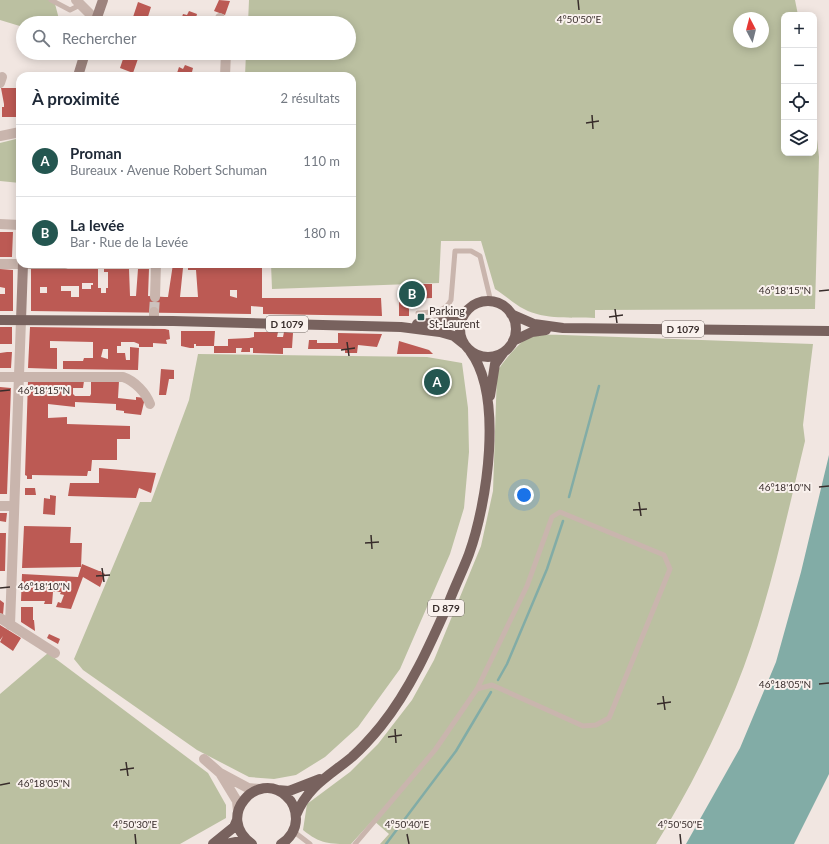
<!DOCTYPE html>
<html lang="fr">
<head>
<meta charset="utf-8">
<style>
	:root { --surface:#fff; --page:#f2f2f3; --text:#1f2937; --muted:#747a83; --line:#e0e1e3; --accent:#245650 }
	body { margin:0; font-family:Lato,sans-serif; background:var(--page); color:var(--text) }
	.controls { position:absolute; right:12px; top:12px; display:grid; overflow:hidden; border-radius:8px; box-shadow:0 2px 10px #0003 }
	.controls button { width:36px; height:36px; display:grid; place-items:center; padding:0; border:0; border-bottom:1px solid var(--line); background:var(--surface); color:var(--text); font:20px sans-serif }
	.compass { position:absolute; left:733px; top:12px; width:36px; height:36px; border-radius:50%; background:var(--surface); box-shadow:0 2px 10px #0003; rotate:353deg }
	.you { position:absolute; left:524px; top:495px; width:14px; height:14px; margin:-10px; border:3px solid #fff; border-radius:50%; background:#1a73e8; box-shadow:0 0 0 6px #1a73e833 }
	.badge { display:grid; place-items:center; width:26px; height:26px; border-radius:50%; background:var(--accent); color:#fff; font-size:13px; font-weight:700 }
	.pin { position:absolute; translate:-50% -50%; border:2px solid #fff; box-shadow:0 1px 4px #0006 }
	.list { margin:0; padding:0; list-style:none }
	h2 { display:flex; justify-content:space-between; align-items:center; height:52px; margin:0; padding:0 16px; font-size:17px }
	h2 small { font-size:13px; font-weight:400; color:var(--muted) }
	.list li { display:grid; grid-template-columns:26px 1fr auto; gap:12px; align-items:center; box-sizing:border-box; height:72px; padding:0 16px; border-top:1px solid var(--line) }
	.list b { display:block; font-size:15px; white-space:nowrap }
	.list p { margin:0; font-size:13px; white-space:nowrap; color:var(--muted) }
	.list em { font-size:13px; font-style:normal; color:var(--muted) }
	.icon { flex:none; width:22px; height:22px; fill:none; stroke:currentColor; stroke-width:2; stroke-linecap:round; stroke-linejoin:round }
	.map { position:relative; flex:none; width:829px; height:844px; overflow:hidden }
	.search { position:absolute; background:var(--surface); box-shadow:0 2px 10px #0003; left:16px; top:16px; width:340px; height:44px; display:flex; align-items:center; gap:10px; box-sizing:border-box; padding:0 14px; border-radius:22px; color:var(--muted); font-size:15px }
	.panel { position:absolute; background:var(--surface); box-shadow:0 2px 10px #0003; left:16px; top:72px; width:340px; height:196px; border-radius:12px }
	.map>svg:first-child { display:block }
</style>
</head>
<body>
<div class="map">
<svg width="829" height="844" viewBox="0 0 829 844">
	<rect width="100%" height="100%" fill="#f1e6e1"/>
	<path fill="#bbc0a1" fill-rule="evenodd" d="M0,0H54L60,23H23V27L0,20Z
		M249,0H795L798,15H784V153H814V113L819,157L815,309L595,310V318C573,317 544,320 524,309C515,305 505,295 495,289L481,241H441L439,283L272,289L271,264H352V76H245L246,53H349V23H248ZM739,18H763V42H739Z
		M20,138V183L0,181V143Z
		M563,335L813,344L803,425L805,441C785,523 768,608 736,687C714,741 687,794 656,844H380L389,834L373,820L351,844C329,844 320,844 303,830L307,804L350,772L378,744L412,700L434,660L481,546L493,491L497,372C502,363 521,339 531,337C541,334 553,335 563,335Z
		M198,354L427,357L462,363L468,408L469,452L464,508L450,554L400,669L358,727L325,757L296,775L274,779L249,777L197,750L83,670L74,659L140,502H151L189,400Z
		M48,653L208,773L226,805V818L180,844H0V694Z"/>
	<path fill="#82aca6" d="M829,455V774L794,844H686L740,748L776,662L801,572Z"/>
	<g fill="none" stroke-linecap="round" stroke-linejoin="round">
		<path stroke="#82aca6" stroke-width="2.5" d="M569,497L599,386
			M498,680L507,664L547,569L563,521
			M386,844L456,751L491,692"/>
	</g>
	<path fill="#bc5a54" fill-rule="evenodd" d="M219,0L230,1L225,15L214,11Z
		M138,2L151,7L146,23H131Z
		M189,11L197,14L196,18L210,23H180L183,14L187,15Z
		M125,53H140L133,73L120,68Z
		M185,65L193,68L192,72L203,76H176L179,67L183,69Z
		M18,86H20V117H2V107H4V104L1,88H16L18,91Z
		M0,232H13L12,257H0Z
		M173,264H262V298H381L382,316L263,314V307L251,306V314L31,311V269H98V288H101V293H106V288H108V272H104V269H129L130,296H136L138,269H149L148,296L165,297H168ZM183,268H188V270H196L198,297H180ZM82,283H93V285H91V289H82ZM61,286H79V297H71V291H61ZM40,287H47V293H40ZM230,290H237V298L230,296Z
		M0,269L13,270V311H0V294H5V288L0,287Z
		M403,284H432V298L409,299V316H399V297Z
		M0,327H12V344H0Z
		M30,327L165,329L169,330L170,339L166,340L167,344L153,343V347H139V344L134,342H121V346H117V353H125L126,360H130V347L139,348L138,370L63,369V361H83L84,358H93V342L50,341V348H57V369L28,368ZM103,349H108V359L101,357Z
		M181,331H215L214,346H196V344H194V348H190L181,346Z
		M254,332H278L277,337H283L284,332L293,333L292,348H283V354L253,353V348H250V352H241L242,348H236V353H214V346H228V339L249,338L254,337Z
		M338,333L382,334L377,347L358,345L357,353H345V349H308L309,340H317V343H338Z
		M399,341L429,350L433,354H397Z
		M7,352H12L11,368H0V353Z
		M161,369L174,370V379H169L166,395H159Z
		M28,381H84L83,388H73V394L75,396H90L91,394V381H119L118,398L136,400V397L145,398L141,415L124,413V411L116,410V404L75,402V407L48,404V418L67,417V424L130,426V439H117V460H92L91,471H88L87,476L32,475V479H27V476L25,475Z
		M0,387L11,388L7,494H0Z
		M99,468L156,473L151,493L139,488L136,498L68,496L70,483H99Z
		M25,488H35L36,495H25Z
		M50,495L56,496L55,515L43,514L44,498L50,499Z
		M0,513H7L6,522L0,521Z
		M24,526L71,527L70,543H82L81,567L22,568Z
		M0,533H6L5,571H0Z
		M82,564L99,571H101V572L105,574L100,587L83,577L71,609L56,607L58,602L61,603L64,595L60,594L61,592H53L52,604H44L45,601H21L22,574L78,577Z
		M0,600L4,603L3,615L0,613Z
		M21,607H33V620H34L35,631L21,622Z
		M0,625L21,638L13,651L0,642L3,636L0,640Z
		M49,634L60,639L58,644L47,638Z"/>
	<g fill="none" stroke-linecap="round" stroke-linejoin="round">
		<path stroke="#ccc1bd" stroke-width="10" stroke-dasharray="10 5" stroke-linecap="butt" d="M154,312L155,297"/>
		<path stroke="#c9b5ad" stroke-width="5" d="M51,0L70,10L80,5
			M418,313C430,312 445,313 451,300L455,251H471L480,256L491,302
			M293,831L310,844
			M355,844L435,750L477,689L527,586L552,517L560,512L664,555L670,569L609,718L596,725L583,726L492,685L477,689"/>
		<path stroke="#c9b5ad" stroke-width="10" d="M76,0L92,16L97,18
			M220,18L222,23
			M225,76L226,53
			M0,83L2,77
			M0,136L20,132
			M0,224L20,225
			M0,264H65
			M155,297L156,264
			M154,321V312
			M0,377H123C135,381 146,393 150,404
			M0,506H14
			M0,618L55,653
			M10,625L21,320
			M204,759L220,773
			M238,811L237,801L220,773L248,788L260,789"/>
		<path stroke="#9d847e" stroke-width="10" d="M95,23L103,0
			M78,76L85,53
			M21,320L23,264"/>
		<path stroke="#78625e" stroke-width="10" d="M460 329a28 28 0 1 1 56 0a28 28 0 1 1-56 0Z
			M511,314L534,324L563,328L829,331
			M0,320L173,321L401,327L440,332L454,336L464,344
			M417,324L446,322L464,314
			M513,341L532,332L546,330
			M490,396L495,364L503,353
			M277,790L289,791L320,779
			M296,815C308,786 329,776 352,757C362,748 372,737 381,726C410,690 430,645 449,602C455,586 463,570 469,554C487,504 504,396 470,351
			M213,844L234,827L237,820
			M226,844L246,840
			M252,844C214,817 258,769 286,796C293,802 296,810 296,819C296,829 290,839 281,844"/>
	</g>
	<path fill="none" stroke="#382d2b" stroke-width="1.5" d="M578,0L579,10M592,115L593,129M586,123L599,121M819,291L829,290M615,309L617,323M609,317L623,315M347,342L349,356M341,350L355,348M0,391L10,390M819,487L829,486M639,502L641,516M633,510L647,509M371,535L372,549M365,543L379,542M102,568L104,582M96,576L110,575M0,588L10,587M819,684L829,683M663,696L665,710M657,704L671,702M395,729L396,743M388,737L402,735M126,762L128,776M120,770L134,768M0,785L10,783M135,834L136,844M407,834L409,844M680,834L681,844"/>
	<rect fill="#245650" stroke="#f9f1ed" stroke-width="1.5" x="417" y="313" width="8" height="8" rx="2"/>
	<g text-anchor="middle" stroke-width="4" stroke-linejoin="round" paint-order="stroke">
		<g fill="#f9f1ed" stroke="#726865" stroke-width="1">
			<rect x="266" y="316" width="42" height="16" rx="3"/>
			<rect x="662" y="321" width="42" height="16" rx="3"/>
			<rect x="428" y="600" width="36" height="16" rx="3"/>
		</g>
		<g font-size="10" font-weight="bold" fill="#382d2b">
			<text x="287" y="328">D 1079</text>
			<text x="683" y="333">D 1079</text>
			<text x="446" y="612">D 879</text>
		</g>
		<g font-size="11" fill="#382d2b" stroke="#f9f1ed" text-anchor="start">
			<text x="429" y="315">Parking<tspan x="429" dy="13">St-Laurent</tspan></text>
		</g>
	</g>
	<g font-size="10" text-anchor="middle" fill="#382d2b" stroke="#f9f1ed" stroke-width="4" stroke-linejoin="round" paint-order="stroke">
		<text x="579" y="23">4°50'50"E</text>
		<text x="785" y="294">46°18'15"N</text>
		<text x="44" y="394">46°18'15"N</text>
		<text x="785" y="491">46°18'10"N</text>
		<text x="44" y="590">46°18'10"N</text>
		<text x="785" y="688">46°18'05"N</text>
		<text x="44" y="787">46°18'05"N</text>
		<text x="135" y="828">4°50'30"E</text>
		<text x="407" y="828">4°50'40"E</text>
		<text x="680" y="828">4°50'50"E</text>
	</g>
</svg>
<div class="controls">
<button>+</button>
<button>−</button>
<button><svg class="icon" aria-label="locate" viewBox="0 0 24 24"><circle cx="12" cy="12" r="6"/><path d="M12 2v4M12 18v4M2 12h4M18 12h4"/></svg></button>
<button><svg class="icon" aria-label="layers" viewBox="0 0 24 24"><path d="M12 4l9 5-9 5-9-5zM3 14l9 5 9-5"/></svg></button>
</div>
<svg class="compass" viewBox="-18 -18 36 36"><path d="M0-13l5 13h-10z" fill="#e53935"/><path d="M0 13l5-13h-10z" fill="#747a83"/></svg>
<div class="you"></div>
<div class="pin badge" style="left:437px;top:382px">A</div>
<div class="pin badge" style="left:412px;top:294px">B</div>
<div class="search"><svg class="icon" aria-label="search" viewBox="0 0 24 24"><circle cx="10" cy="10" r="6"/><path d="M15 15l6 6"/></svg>Rechercher</div>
<section class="panel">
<h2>À proximité<small>2 résultats</small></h2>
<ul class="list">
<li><span class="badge">A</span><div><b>Proman</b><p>Bureaux · Avenue Robert Schuman</p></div><em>110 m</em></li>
<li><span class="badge">B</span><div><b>La levée</b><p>Bar · Rue de la Levée</p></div><em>180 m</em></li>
</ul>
</section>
</div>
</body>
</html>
